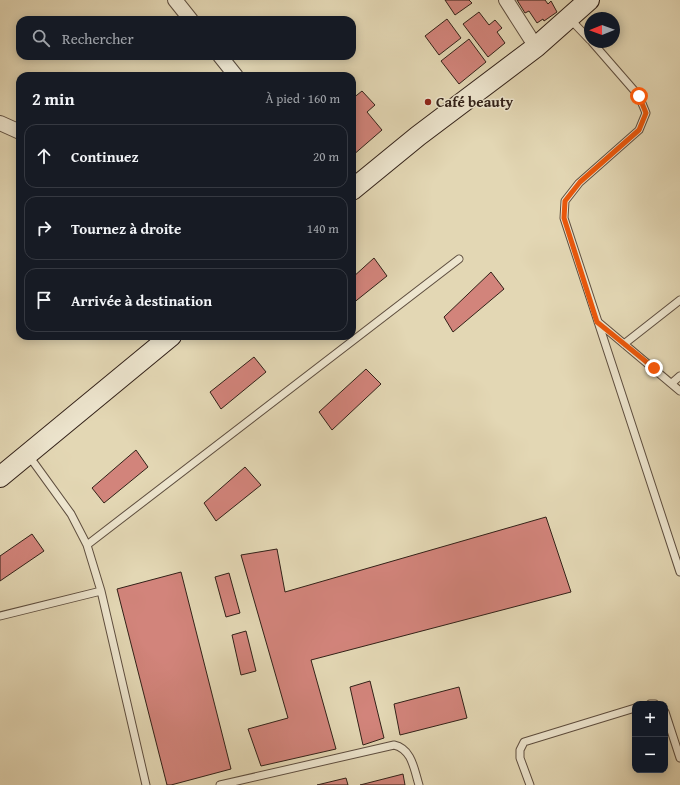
<!DOCTYPE html>
<html lang="fr">
<head>
<meta charset="utf-8">
<style>
	:root { --surface:#171b24; --page:#242831; --text:#f1f3f6; --muted:#9ea1a6; --line:#363941 }
	body { margin:0; font-family:"Gentium Book Plus",serif; background:var(--page); color:var(--text) }
	.controls { position:absolute; right:12px; bottom:12px; display:grid; overflow:hidden; border-radius:8px; box-shadow:0 2px 10px #0003 }
	.controls button { width:36px; height:36px; display:grid; place-items:center; padding:0; border:0; border-bottom:1px solid var(--line); background:var(--surface); color:var(--text); font:20px sans-serif }
	.compass { position:absolute; left:584px; top:12px; width:36px; height:36px; border-radius:50%; background:var(--surface); box-shadow:0 2px 10px #0003; rotate:269deg }
	.stop { position:absolute; width:12px; height:12px; margin:-9px; border:3px solid #ea580c; border-radius:50%; background:#fff }
	.stop.end { background:#ea580c; border-color:#fff; box-shadow:0 1px 4px #0008 }
	.list { margin:0; padding:0; list-style:none }
	h2 { display:flex; justify-content:space-between; align-items:center; height:52px; margin:0; padding:0 16px; font-size:17px }
	h2 small { font-size:13px; font-weight:400; color:var(--muted) }
	.list li { display:grid; grid-template-columns:26px 1fr auto; gap:12px; align-items:center; box-sizing:border-box; height:64px; margin:0 8px 8px; padding:0 8px; border:1px solid var(--line); border-radius:12px }
	.list b { display:block; font-size:15px; white-space:nowrap }
	.list em { font-size:13px; font-style:normal; color:var(--muted) }
	.icon { flex:none; width:22px; height:22px; fill:none; stroke:currentColor; stroke-width:2; stroke-linecap:round; stroke-linejoin:round }
	.map { position:relative; flex:none; width:680px; height:785px; overflow:hidden }
	.search { position:absolute; background:var(--surface); box-shadow:0 2px 10px #0003; left:16px; top:16px; width:340px; height:44px; display:flex; align-items:center; gap:10px; box-sizing:border-box; padding:0 14px; border-radius:12px; color:var(--muted); font-size:15px }
	.panel { position:absolute; background:var(--surface); box-shadow:0 2px 10px #0003; left:16px; top:72px; width:340px; height:268px; border-radius:12px }
	.map>svg:first-child { display:block }
</style>
</head>
<body>
<div class="map">
<svg width="680" height="785" viewBox="0 0 680 785">
	<rect width="100%" height="100%" fill="#e3d7b4"/>
	<filter id="stains"><feTurbulence type="fractalNoise" baseFrequency=".005" numOctaves="4"/><feColorMatrix values="0 0 0 0 .2 0 0 0 0 .09 0 0 0 0 .02 0 0 0 .5 -.17"/></filter>
	<radialGradient id="worn" r=".72"><stop offset=".6" stop-color="#630" stop-opacity="0"/><stop offset="1" stop-color="#630" stop-opacity=".3"/></radialGradient>
	<path fill="#d2847b" stroke="#322118" d="M445,0H469L472,3L455,15Z
		M517,0H545L548,4L551,1L557,12L544,21L543,19L537,23L529,11L525,13Z
		M479,12L489,25L495,20L502,28L497,32L505,43L488,57L463,24Z
		M447,19L461,38L439,55L425,36Z
		M469,39L486,62L459,84L441,61Z
		M362,91L375,105L367,112L382,130L352,156V99Z
		M374,258L387,276L352,304V278Z
		M491,272L504,289L453,332L444,317Z
		M254,357L266,372L221,409L210,392Z
		M366,369L381,384L332,430L319,412Z
		M136,450L148,467L104,503L92,488Z
		M245,467L261,485L216,521L204,503Z
		M546,517L571,592L311,660L336,749L261,766L248,729L288,718L241,555L277,549L285,592Z
		M32,534L44,551L0,581V556Z
		M181,572L231,769L171,785H167L117,589Z
		M229,573L240,613L226,617L215,577Z
		M246,631L256,671L241,675L232,635Z
		M370,681L384,738L363,745L350,687Z
		M459,687L467,718L400,735L394,704Z
		M403,774L405,785H360Z
		M346,778L348,785H317Z"/>
	<g fill="none" stroke-linecap="round" stroke-linejoin="round">
		<defs>
			<path id="lane" d="M569,18L590,40
				M592,42L639,96L646,113L639,130L579,183L565,201L564,218L680,572
				M598,322L680,391
				M624,344L680,300
				M672,383L680,376
				M29,456L71,514L87,545L101,591L146,785
				M87,545L459,259
				M0,616L101,591
				M650,704H655
				M665,712L680,758
				M220,785L394,745C412,749 414,769 419,785
				M530,785L520,758V750L524,742L635,708"/>
			<path id="street" d="M175,0L191,20
				M506,0L536,47
				M220,56L236,76
				M0,123L20,132"/>
			<path id="secondary" d="M352,190L418,136L536,47L589,0
				M0,477L171,336"/>
		</defs>
		<use href="#lane" stroke="#5e4e3f" stroke-width="9"/>
		<use href="#street" stroke="#5e4e3f" stroke-width="16"/>
		<use href="#secondary" stroke="#322118" stroke-width="22"/>
		<use href="#lane" stroke="#ede5ce" stroke-width="7"/>
		<use href="#street" stroke="#ede5ce" stroke-width="14"/>
		<use href="#secondary" stroke="#ede5ce" stroke-width="20"/>
	</g>
	<g fill="none" stroke-linecap="round" stroke-linejoin="round">
		<path stroke="#ea580c" stroke-width="5" d="M639,96L646,113L639,130L580,182L565,201L564,218L597,322L654,368"/>
	</g>
	<circle fill="#8f2418" stroke="#ede5ce" stroke-width="1.5" cx="428" cy="102" r="4"/>
	<g text-anchor="middle" stroke-width="3" stroke-linejoin="round" paint-order="stroke">
		<g font-size="15" font-weight="bold" fill="#322118" stroke="#ede5ce" text-anchor="start">
			<text x="436" y="107">Café beauty</text>
		</g>
	</g>
	<rect width="100%" height="100%" filter="url(#stains)"/>
	<rect width="100%" height="100%" fill="url(#worn)"/>
</svg>
<div class="controls">
<button>+</button>
<button>−</button>
</div>
<svg class="compass" viewBox="-18 -18 36 36"><path d="M0-13l5 13h-10z" fill="#e53935"/><path d="M0 13l5-13h-10z" fill="#9ea1a6"/></svg>
<div class="stop" style="left:639px;top:96px"></div>
<div class="stop end" style="left:654px;top:368px"></div>
<div class="search"><svg class="icon" aria-label="search" viewBox="0 0 24 24"><circle cx="10" cy="10" r="6"/><path d="M15 15l6 6"/></svg>Rechercher</div>
<section class="panel">
<h2>2 min<small>À pied · 160 m</small></h2>
<ul class="list">
<li><svg class="icon" aria-label="ahead" viewBox="0 0 24 24"><path d="M12 20V5M6 11l6-6 6 6"/></svg><div><b>Continuez</b></div><em>20 m</em></li>
<li><svg class="icon" aria-label="right" viewBox="0 0 24 24"><path d="M7 20v-9h11M14 6l5 5-5 5"/></svg><div><b>Tournez à droite</b></div><em>140 m</em></li>
<li><svg class="icon" aria-label="arrive" viewBox="0 0 24 24"><path d="M6 21V4h12l-3 4 3 4H6"/></svg><div><b>Arrivée à destination</b></div></li>
</ul>
</section>
</div>
</body>
</html>
